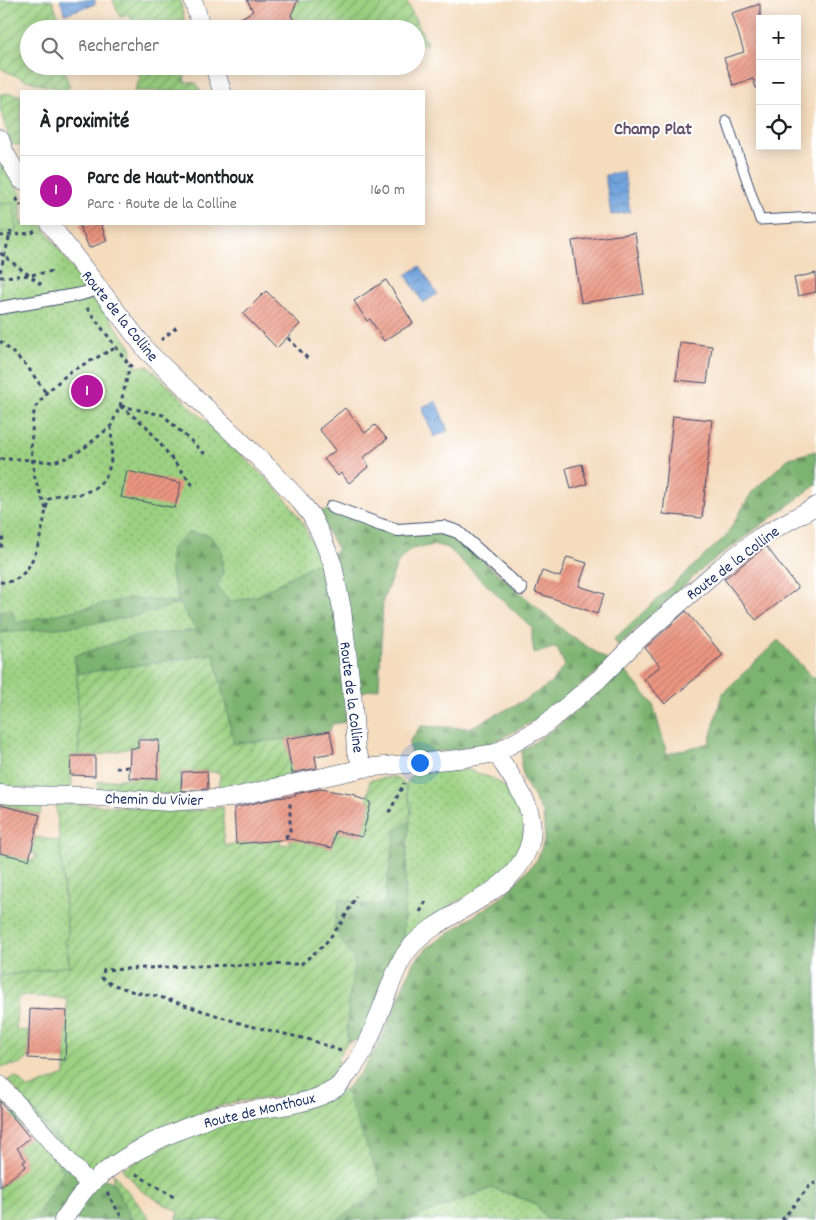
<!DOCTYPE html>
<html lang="fr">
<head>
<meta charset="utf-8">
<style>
	:root { --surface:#fff; --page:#f6f6f6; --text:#202124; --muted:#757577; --line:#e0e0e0; --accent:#b5179e }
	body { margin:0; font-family:Dekko,sans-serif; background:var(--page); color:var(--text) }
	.controls { position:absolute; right:15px; top:15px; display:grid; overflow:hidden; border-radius:0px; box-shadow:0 2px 12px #0003 }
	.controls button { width:45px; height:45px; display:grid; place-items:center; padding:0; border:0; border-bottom:1px solid var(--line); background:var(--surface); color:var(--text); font:25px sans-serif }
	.you { position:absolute; left:419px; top:762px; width:18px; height:18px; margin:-12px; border:4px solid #fff; border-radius:50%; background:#1a73e8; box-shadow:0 0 0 8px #1a73e833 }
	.badge { display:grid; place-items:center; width:32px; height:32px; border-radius:50%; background:var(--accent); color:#fff; font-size:16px; font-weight:700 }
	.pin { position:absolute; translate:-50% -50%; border:2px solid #fff; box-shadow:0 1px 5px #0006 }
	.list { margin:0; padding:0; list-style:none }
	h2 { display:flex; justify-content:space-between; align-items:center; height:65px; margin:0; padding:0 20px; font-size:21px }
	h2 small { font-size:16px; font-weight:400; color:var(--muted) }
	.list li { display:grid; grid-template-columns:32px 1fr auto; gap:15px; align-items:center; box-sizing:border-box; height:70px; padding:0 20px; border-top:1px solid var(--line) }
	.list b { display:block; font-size:19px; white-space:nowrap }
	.list p { margin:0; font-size:16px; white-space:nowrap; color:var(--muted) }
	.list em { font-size:16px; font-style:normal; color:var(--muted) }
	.icon { flex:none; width:28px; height:28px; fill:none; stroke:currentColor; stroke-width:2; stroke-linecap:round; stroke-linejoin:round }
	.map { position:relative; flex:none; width:816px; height:1220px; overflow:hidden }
	.search { position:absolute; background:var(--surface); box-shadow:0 2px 12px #0003; left:20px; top:20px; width:405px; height:55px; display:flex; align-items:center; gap:12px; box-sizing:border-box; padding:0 18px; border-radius:28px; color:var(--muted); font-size:19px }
	.panel { position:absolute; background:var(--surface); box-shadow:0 2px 12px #0003; left:20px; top:90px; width:405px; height:135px; border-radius:0px }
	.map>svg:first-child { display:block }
</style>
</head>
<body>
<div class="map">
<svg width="816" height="1220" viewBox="0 0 816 1220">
	<defs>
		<pattern id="grass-dots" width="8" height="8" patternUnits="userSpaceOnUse" patternTransform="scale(1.25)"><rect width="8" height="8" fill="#9cd182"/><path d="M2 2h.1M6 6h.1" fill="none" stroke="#7eaa6e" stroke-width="1.8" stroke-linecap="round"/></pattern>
		<pattern id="forest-firs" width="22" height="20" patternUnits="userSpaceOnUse" patternTransform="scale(1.25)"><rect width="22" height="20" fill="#7db370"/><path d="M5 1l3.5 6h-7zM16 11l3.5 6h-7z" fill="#66925f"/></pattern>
		<pattern id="garden-furrows" width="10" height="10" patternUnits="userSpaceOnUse" patternTransform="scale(1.25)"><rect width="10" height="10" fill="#9cd182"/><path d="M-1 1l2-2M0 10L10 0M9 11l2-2" fill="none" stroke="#7eaa6e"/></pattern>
		<pattern id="water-waves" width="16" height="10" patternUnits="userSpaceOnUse" patternTransform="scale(1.25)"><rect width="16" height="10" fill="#6fa2db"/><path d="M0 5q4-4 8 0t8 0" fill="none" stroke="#5a84b5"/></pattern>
		<pattern id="building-hatch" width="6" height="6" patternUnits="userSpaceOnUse" patternTransform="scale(1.25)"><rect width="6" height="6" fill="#ec9681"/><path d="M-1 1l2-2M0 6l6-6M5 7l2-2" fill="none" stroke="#be7b6d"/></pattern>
	</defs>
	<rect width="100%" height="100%" fill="#fff"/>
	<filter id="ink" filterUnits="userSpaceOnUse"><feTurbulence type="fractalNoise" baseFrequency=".02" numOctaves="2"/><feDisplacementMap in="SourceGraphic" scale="10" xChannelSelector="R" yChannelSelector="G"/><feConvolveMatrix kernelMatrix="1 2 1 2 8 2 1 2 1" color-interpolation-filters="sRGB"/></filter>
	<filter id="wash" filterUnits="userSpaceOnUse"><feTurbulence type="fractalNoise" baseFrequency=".0096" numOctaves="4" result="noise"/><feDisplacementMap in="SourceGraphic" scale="20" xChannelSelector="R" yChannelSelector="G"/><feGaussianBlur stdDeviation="1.12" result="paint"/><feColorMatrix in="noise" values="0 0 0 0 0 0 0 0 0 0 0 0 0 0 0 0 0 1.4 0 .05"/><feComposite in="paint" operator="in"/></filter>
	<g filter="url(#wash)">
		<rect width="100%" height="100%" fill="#f4dcbd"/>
		<path fill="url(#grass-dots)" stroke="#5c8070" d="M0,159L21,194V224H41L84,284L81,290L88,300L96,299L132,349L131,359L137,367L147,365L275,487L290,504L301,520L329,578L228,626L180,603L197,630L74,656L77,674L79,751L77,756H71L72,787L65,790L0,787Z
			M466,769L494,779L504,786L521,807L524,834L513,864L487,884L447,908L403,939L407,843L411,807L405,787L413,774Z
			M0,800L42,804L40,815L0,804Z
			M35,837L59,841L68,938H65L70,966L0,976V853L34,861L36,854L31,853Z
			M492,1188L535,1203L548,1220H408Z"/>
		<path fill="url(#forest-firs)" stroke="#4c7167" d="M816,451V485L704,567L618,646L614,639L726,536L752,492L789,458Z
			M328,510L436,532L457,538L568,634L606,659L608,662L607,665L537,719L491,744L411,756L409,742L421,726L470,728L523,701L550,684L565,665L556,647L534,654L532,639V628L448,548L436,545L411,549L398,562L383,600L379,688L347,695L345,722L332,724L330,731L286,739L234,744L214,654L77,674L74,656L137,636L196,630L180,603C121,623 62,628 0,633V611L12,610L16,623L131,598L179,602L171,575V549L189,532L209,535L221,548L223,573L217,587L229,602L257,596L338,550L321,520V511Z
			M778,640L812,677H816V1220H548L535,1203L492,1188L408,1220H336L365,1202L345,1090L359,1074L377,1048L413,963L428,947L502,897L537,860L545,838L543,814L524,780L521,765L522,751L549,732L595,695L622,667L653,704L667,754L709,743L722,694Z
			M410,821L407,843L403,939L362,1038L347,1043L348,1003L334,928L340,899L366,904L384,905L395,831Z
			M18,1092L90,1173L113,1182L132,1220H35L63,1171L12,1105Z"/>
		<path fill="url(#garden-furrows)" stroke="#5c8070" d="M0,0H52L63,29H29V66H67L65,74L70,87L65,90C42,85 21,80 0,68Z
			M113,0H180L186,29H135L130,15L120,17Z
			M292,0H406L427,44L416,47V29H298L291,15Z
			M136,66H186L184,82L196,83L201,91H134L140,78Z
			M298,66H339L303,75Z
			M11,93L21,96V145L11,144L0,109V94Z
			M214,654L234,744L286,739L293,777L219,792L220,773L207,771L180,772L181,795L98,790L97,782L129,778L156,779L157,749L159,740H152L151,737L138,736V748H130L95,756H77L79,751L77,674Z
			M394,777L407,784L405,787L411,807L410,821L395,831L384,905L366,904L340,899L334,928L355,961L348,1003L347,1043L337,1058L342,1069L331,1082L316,1092L300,1095L233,1102L207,1111L90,1174L7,1080L16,1077L29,1089L65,1075L67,998L21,996L17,1001L16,1030L29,1031L28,1058L21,1064L0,1067V976L70,966L65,938L68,937L56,804H78L191,811L223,807L224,845L280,840L281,845L290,844L291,823L305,842L332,848L335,831L362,837L371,802L367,800L370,780Z
			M345,1090L382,1185L365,1202L336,1220H177L178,1212L142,1191L122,1169L185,1135L235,1120Z
			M17,1111L42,1140L63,1171L35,1220H0V1180L4,1184L26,1166L23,1162L26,1160L17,1148L30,1138L12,1115Z
			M114,1174L151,1220H132L113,1182Z"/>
		<path fill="#9cd182" stroke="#5c8070" d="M14,203L16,231L0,232V204Z"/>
		<path fill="url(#water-waves)" stroke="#45689c" d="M60,0H95V4L65,14Z
			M624,172L630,212L611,215L605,175Z
			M420,266L437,294L423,303L406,275Z
			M436,401L448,431L434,437L422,407Z"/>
		<g id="blocks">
			<path fill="url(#building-hatch)" d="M247,0H298L291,15L298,29H223L253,11Z
				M760,4V87L756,88L753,79L733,85L724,58L744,52L732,13Z
				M79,224H101L107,241L89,248Z
				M635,233L644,294L581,303L572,241Z
				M816,273V292L798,296L794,278Z
				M386,280L413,323L384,341L370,319L367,321L354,301Z
				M266,291L300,324L277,348L243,314Z
				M680,342L712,346L707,383L676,380Z
				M345,408L365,433L375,425L387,439L363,458L369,466L349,483L341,473L338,476L324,459L336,450L319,429Z
				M673,416L712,420L702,518L663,514Z
				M582,464L587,484L571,489L566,468Z
				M127,471L181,483L175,508L121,497Z
				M766,546L798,588L756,620L724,579Z
				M567,557L587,563L579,586L604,594L597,614L535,592L542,571L560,577Z
				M686,611L723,655L665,704L644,679L660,666L645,648Z
				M330,731L334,753L315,756L317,768L292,773L286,739Z
				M138,740H159L157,779L129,778L130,748H138Z
				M71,756H95V776L70,775Z
				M207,771L208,789L181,791L182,772Z
				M320,789L356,795V797L371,802L362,837L335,831L332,848L291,839L236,844L234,808L276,798L296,796L295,794Z
				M0,805L40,815L29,860L0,853Z
				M30,1009L67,1011L65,1060L28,1058Z
				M0,1101L30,1138L17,1148L26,1160L23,1162L26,1166L0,1187Z"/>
		</g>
	</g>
	<g filter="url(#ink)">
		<use href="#blocks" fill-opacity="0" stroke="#3c496c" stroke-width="1"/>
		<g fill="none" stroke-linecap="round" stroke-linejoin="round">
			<defs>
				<path id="service" d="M727,121L760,220L816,217"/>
				<path id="pedestrian" d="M0,308L81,294L98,289
					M332,507L381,525L398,530L443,527L458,532L521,589"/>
				<path id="minor" d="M193,0L202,29
					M214,66L222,91
					M0,139L5,153L21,180
					M50,224L147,351L271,470L299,500L311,515L321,535L333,565L342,609L353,703L356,751L364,768L458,759L496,753L542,727L599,679L641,637L721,567L760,537L816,506
					M0,794L11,795L85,796L169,802L229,798L364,768
					M0,1085L90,1185
					M63,1220C71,1209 80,1194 90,1184C120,1157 160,1137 198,1123C206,1120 214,1115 223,1114C258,1108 306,1108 336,1088C341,1084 344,1078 348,1074C369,1049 378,1016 390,986C395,974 400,959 409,949C441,910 509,899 528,849C542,813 514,782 496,753"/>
			</defs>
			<use href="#service" stroke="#3c496c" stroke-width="11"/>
			<use href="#pedestrian" stroke="#3c496c" stroke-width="14"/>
			<use href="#minor" stroke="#3c496c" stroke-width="19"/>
			<path stroke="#3c496c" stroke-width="3" stroke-dasharray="4 4" stroke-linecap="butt" d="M16,198L21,206
				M0,236L32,233L35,231
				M0,253L42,285
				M0,272L11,231
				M0,277L30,275L54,271
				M87,308L130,366
				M288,338L310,361
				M161,340L178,326
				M0,341L27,366L46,393
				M120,406L146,426L195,488
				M121,406L163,415L205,454
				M0,459H18L53,462L69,457L83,449L111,426L120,406L130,366L133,364
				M46,509L35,479L31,449L33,416L36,407L46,393L71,371L117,347
				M0,539H3L0,551
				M0,582C37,586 42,525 48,500C57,492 68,496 79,494C114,487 113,456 111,427
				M116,768L129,767
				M388,811H390L404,783
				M285,837L290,833V802
				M420,912L427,899
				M341,1051L311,1040L246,1025L157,996L134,992L109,983L102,978L104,970L189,966L301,964L324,945L342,922L356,896
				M136,1174L177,1199
				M107,1192L123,1220
				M782,1220L811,1184L816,1183"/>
			<use href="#service" stroke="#fff" stroke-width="9"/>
			<use href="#pedestrian" stroke="#fff" stroke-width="12"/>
			<use href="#minor" stroke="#fff" stroke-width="18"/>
		</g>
	</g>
	<g text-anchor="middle" stroke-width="4" stroke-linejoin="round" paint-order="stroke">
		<g font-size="16" fill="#1b2f5e" stroke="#fff">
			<text transform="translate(121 315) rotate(51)" y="6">Route de la Colline</text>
			<text transform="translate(732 562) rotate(-37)" y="6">Route de la Colline</text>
			<text transform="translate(353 697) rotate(83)" y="6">Route de la Colline</text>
			<text transform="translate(154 798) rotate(1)" y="6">Chemin du Vivier</text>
			<text transform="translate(259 1109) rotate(-13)" y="6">Route de Monthoux</text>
		</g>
		<g font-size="18" font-weight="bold" fill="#64536a" stroke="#fff">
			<text x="653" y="134">Champ Plat</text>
		</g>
	</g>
</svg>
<div class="controls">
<button>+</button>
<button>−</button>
<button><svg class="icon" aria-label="locate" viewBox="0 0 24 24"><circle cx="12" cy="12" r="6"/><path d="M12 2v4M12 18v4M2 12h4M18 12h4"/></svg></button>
</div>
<div class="you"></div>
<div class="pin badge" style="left:87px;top:391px">1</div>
<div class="search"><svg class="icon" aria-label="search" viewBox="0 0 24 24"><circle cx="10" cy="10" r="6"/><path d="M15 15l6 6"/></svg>Rechercher</div>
<section class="panel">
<h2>À proximité<small></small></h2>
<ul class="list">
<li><span class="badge">1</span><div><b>Parc de Haut-Monthoux</b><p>Parc · Route de la Colline</p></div><em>160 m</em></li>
</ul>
</section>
</div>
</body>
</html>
